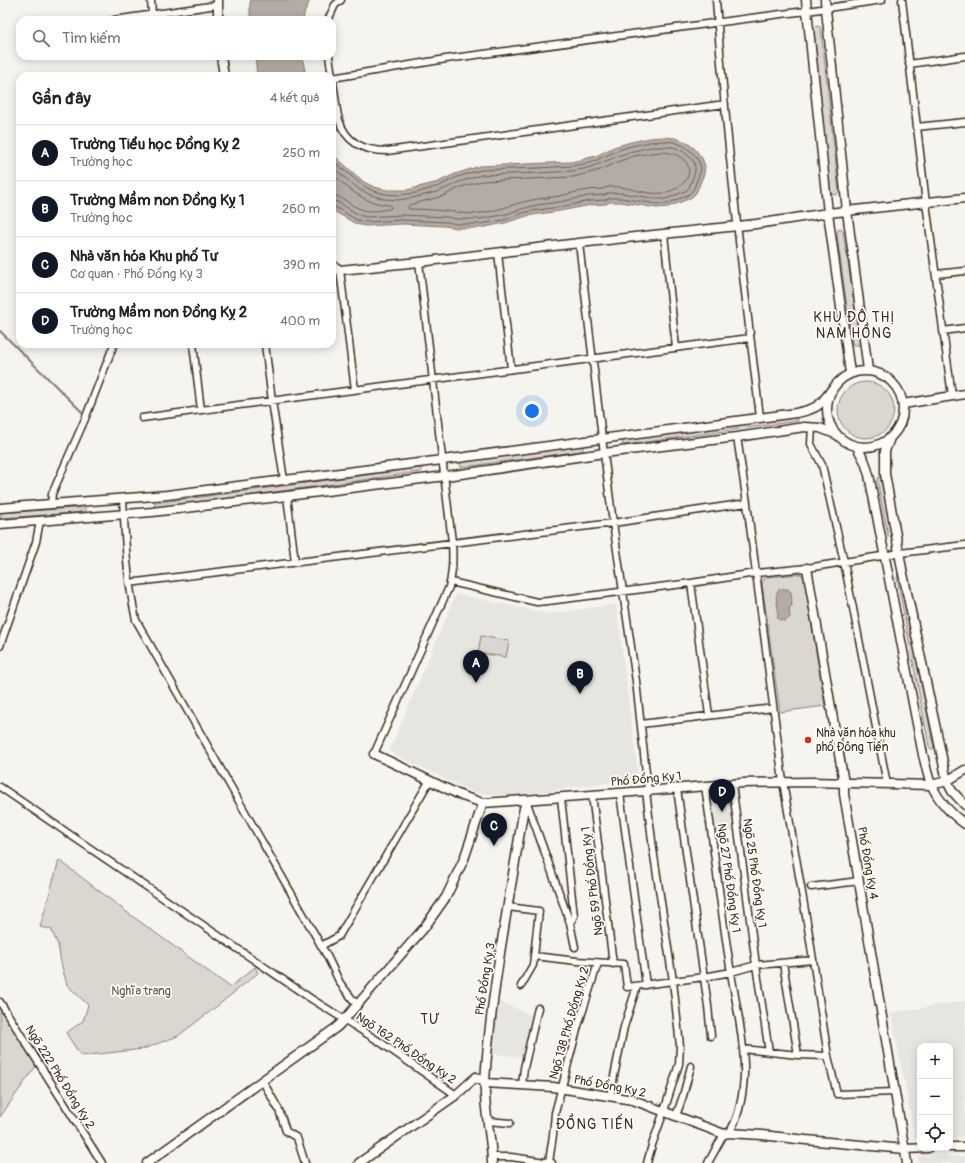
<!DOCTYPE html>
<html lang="vi">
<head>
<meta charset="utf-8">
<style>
	:root { --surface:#fff; --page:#f6f6f6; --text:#222; --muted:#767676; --line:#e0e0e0; --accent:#111827 }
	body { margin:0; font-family:Pangolin,sans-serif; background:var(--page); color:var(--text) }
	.controls { position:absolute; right:12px; bottom:12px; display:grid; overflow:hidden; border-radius:8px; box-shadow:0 2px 10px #0003 }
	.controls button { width:36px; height:36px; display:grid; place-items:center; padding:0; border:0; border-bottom:1px solid var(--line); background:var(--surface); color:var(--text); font:20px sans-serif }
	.you { position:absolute; left:532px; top:411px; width:14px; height:14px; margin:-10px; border:3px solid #fff; border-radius:50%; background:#1a73e8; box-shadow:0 0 0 6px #1a73e833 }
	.badge { display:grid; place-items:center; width:26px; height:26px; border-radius:50%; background:var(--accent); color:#fff; font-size:13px; font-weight:700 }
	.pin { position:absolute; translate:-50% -33px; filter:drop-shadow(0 1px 2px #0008) }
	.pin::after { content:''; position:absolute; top:21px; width:14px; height:12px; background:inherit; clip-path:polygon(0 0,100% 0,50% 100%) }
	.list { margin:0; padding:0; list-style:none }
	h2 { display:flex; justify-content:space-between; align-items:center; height:52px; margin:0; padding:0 16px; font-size:17px }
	h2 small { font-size:13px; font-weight:400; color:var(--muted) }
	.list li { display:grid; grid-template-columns:26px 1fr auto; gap:12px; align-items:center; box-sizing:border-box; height:56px; padding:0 16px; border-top:1px solid var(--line) }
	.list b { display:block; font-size:15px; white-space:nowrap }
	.list p { margin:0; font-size:13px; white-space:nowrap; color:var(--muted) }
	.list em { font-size:13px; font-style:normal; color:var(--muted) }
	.icon { flex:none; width:22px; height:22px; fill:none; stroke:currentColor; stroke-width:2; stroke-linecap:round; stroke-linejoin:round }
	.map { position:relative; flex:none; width:965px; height:1163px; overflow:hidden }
	.search { position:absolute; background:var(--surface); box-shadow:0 2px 10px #0003; left:16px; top:16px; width:320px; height:44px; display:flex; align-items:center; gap:10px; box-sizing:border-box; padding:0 14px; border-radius:12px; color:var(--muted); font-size:15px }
	.panel { position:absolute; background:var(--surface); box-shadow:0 2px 10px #0003; left:16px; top:72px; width:320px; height:276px; border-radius:12px }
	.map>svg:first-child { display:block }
</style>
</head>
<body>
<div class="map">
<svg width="965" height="1163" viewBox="0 0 965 1163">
	<rect width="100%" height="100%" fill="#f5f4ee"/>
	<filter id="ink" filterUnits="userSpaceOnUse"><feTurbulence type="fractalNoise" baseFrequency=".025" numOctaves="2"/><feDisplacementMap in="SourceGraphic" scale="8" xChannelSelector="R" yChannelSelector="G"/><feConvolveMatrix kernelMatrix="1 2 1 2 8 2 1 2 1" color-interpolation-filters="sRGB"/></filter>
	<g filter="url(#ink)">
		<path fill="#e7e5df" d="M456,594L549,614L616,604L638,773L633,779L511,796L477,793L470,791L389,752Z
			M731,790L737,831L713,833L708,792Z
			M498,1001L532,1015L525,1057L492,1054Z
			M965,1001V1137L950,1138V1046H920V1138H915L891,1013Z
			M965,1156V1163H919L918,1157Z"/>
		<path fill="#dad6d0" stroke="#8a8077" d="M816,26L820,27L821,29L839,192L836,195L832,194L830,192L814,32V28Z
			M840,229L843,231L860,341L859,345H853L852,343L837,235L838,230Z
			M838 410a28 28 0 1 1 56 0a28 28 0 1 1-56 0Z
			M795,417L798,418V421L631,444L623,445L622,444L623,441L624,440Z
			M580,446L583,447V450L581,451L463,467H461L460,464L462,462Z
			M420,468H422V471L420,472L157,508H155L154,506L155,503Z
			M879,477H881L882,479L892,536L890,538L888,536L877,480Z
			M76,508H84L86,509V511L74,513L0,518V513Z
			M898,573L900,574L934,748L931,750L930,749L929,746L897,578Z
			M799,574H801L804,578L825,706L780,712L762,584L764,579L767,577Z
			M481,636L509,641L506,657L478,653Z
			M59,860L128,913L230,987L255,967L258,973L216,1007L178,1036L143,1049L81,1056L66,1033L83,1021L88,1005L67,985L61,963L58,945L51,929L40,927Z
			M0,1002L38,1063L0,1117Z"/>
		<path fill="#b4aca4" stroke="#84786e" d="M251,0H310L304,14L303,20H250V3Z
			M255,56H302L306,76H257Z
			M662,137L675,138L686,142L695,149L702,158L705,166L704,174L696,193L691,198L668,207L657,208L621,202H610L606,204L591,205L560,211L539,214L527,216L505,223L480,228H457L445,226L402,224L365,226L356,224L332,210V154L364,182L374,187L387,190H407L438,182L455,174L480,166L571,162L596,156L614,147L631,142L650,138Z
			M780,589H788C793,592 791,600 792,605L789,609L790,617C787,621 783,622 778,619C777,616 778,614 778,610C778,602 773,596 780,589Z"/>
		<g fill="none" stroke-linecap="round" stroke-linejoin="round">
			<path stroke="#6b5e54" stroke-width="1" d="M663,152C699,155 696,187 663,193C645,196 628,185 609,187C606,187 604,189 601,189C597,190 593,189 589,190C579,191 569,194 559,196C547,198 535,199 523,202C508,206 494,212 479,213C468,215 457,212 446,211C434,210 421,209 409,209L408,207L409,205L443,196L461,187L482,181L573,177L600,170L620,161L634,156L651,153Z
				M332,160L362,185L373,191L386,194L398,195L416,193L439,186L457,177L481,170L539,168L571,166L583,164L597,160L616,151L631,146L650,142L662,141L674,142L684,146L692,152L698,160L701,167L700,173L693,190L688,195L667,204H657L621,198H610L605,200L590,201L560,207L538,210L526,212L504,220L480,224H457L446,222L402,220L365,222L357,220L335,207L332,206
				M332,167L360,190L371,195L384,199L398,200L417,197L440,191L459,182L481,175L539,173L572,171L584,169L599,164L618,156L633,151L651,147H673L681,150L689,156L694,162L695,168V172L689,188L685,191L666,199H657L622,193H610L604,195L589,196L559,202L537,205L525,208L503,215L479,219H457L446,217L402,215L366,217L359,215L338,202L332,201
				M332,174C352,191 363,203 390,205L391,208L389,209C381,210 369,213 361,209C350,206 343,196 332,195"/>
			<path stroke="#84786e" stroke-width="2" d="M0,331L82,412"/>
			<defs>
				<path id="street" d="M151,0L152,14
					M716,0C726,139 743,278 760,417
					M902,0L926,203L952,396
					M114,20L217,5
					M328,20L335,5L341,0
					M329,56C331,69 333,83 335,96C336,104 337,113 339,120C346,143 365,151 387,151L725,104
					M909,64L965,56
					M332,78L446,59L781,14L807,11L882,0
					M916,127L965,122
					M664,234L676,348
					M579,243L602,438L613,523L636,681L648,791
					M498,253L511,369
					M332,271L340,270L355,390
					M936,274L965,271
					M943,331L965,328
					M265,344L272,401L284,480
					M201,410L750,338
					M142,418L201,410L193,344
					M812,427L811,444L822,465L844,562L887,784
					M737,437L747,503L783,782L809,934L828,1056L837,1094L895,1092
					M287,496L295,562
					M123,499C125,539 127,580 136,620L327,956L340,983L357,1005
					M51,504L52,494L85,419L114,344
					M451,582L537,602L548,601L691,583L756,573L807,568L900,553L965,545
					M129,583L613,523L747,503
					M691,583L709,715
					M0,646L36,542L40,521
					M641,724L773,708
					M374,754L449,587C453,572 453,558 452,542L419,262
					M732,784L756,965L769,1052
					M705,786C714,848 721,911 731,973C736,1005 745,1042 744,1075C743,1095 740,1116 729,1133
					M0,787L310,998L380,1042L456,1095
					M677,789L708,1006L711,1036
					M646,791L653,849L673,981L680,1046L679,1064L664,1111L652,1145L647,1163
					M620,793L646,985
					M592,795L613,964
					M561,798L574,916L570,923
					M526,800L570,923L575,947
					M811,887L859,881
					M508,907L539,911L533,965L521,986
					M321,946L339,936L430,780
					M534,956L577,961L624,964L627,987L704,977L731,972L756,965L813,960
					M783,963L798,1055
					M0,1002L102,1163
					M743,1049L798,1055L828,1056
					M262,1080L279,1110L286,1131L297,1138L305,1163
					M522,1085L524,1068L538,1008
					M610,1096L624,1027L637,986
					M676,1116L683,1096L691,1066
					M488,1121L510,1123
					M492,1157H511L552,1163
					M549,1162L553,1135L555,1113L578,1026L598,963
					M708,1163L724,1134"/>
				<path id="secondary" d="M218,0V20
					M806,0L828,213L850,373
					M825,0L847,211L868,370
					M221,56L224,76
					M332,265L340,270L419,262L579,243L756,224L828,213L965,198
					M827 409a38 38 0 1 1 76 0a38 38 0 1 1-76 0Z
					M903,404L965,394
					M890,438L885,451V474L902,569L947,781L952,791L965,805
					M857,447L865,462L869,475L923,755C926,765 927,776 932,786C939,801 951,814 965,824
					M0,508L167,495L458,458L796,413C817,409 820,406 832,389
					M0,524L152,512L287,496L461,474L604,453L737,437L804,427L820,428L835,434
					M807,568L844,783V794L907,1163
					M374,754L462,796L483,803L646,791L743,783L811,782L931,785L947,781L965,770
					M950,1147H965
					M147,1163L337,1027L344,1020L424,928L446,897L464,859L483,803
					M359,1163L456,1095L476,1077L485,1083L553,1087L633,1100L724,1134L729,1133L762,1135L806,1140L905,1149L928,1148
					M492,1163C492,1136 483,1109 485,1081C491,991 509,902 523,813L526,800"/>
			</defs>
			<use href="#street" stroke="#3b2a1e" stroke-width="9"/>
			<use href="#secondary" stroke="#3b2a1e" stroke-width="11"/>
			<use href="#street" stroke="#fdfcf7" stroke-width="6"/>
			<use href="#secondary" stroke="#fdfcf7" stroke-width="8"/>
		</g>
	</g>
	<circle fill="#c8321e" stroke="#fdfcf7" stroke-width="1.5" cx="808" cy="740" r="4"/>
	<g text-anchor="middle" stroke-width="3.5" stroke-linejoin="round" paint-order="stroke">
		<g font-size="12" fill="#3b2a1e" stroke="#fdfcf7" text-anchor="start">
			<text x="816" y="737">Nhà văn hóa khu<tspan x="816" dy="14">phố Đông Tiến</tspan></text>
		</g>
		<g font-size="12" fill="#3b2a1e" stroke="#fdfcf7">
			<text transform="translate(646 779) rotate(-5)" y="4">Phố Đồng Kỵ 1</text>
			<text transform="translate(868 863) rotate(80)" y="4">Phố Đồng Kỵ 4</text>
			<text transform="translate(755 873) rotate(82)" y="4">Ngõ 25 Phố Đồng Kỵ 1</text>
			<text transform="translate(729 878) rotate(82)" y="4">Ngõ 27 Phố Đồng Kỵ 1</text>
			<text transform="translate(592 881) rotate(-97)" y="4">Ngõ 59 Phố Đồng Kỵ 1</text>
			<text transform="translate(485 979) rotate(-81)" y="4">Phố Đồng Kỵ 3</text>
			<text transform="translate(569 1023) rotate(-74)" y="4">Ngõ 138 Phố Đồng Kỵ 2</text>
			<text transform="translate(406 1048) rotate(34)" y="4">Ngõ 162 Phố Đồng Kỵ 2</text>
			<text transform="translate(60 1077) rotate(58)" y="4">Ngõ 222 Phố Đồng Kỵ 2</text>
			<text transform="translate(610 1086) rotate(11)" y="4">Phố Đồng Kỵ 2</text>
		</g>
		<g font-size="12" fill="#63554a" stroke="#fdfcf7">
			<text x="141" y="995">Nghĩa trang</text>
		</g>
		<g font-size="14" letter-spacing="1" fill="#3b2a1e" stroke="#fdfcf7">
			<text x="854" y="322">KHU ĐÔ THỊ<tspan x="854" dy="16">NAM HỒNG</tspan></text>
			<text x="430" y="1024">TƯ</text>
			<text x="595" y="1129">ĐỒNG TIẾN</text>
		</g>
	</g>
</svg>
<div class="controls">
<button>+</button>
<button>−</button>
<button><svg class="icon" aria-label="locate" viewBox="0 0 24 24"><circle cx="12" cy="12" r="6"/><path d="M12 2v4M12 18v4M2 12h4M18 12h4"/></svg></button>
</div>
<div class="you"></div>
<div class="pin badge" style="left:476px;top:683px">A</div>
<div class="pin badge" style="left:580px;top:694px">B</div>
<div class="pin badge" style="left:494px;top:846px">C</div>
<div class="pin badge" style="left:722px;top:812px">D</div>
<div class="search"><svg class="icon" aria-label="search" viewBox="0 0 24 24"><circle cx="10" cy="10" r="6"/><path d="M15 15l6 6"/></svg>Tìm kiếm</div>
<section class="panel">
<h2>Gần đây<small>4 kết quả</small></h2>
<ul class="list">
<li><span class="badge">A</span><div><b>Trường Tiểu học Đồng Kỵ 2</b><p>Trường học</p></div><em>250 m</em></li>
<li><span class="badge">B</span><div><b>Trường Mầm non Đồng Kỵ 1</b><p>Trường học</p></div><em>260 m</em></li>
<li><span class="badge">C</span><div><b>Nhà văn hóa Khu phố Tư</b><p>Cơ quan · Phố Đồng Kỵ 3</p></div><em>390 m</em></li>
<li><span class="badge">D</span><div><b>Trường Mầm non Đồng Kỵ 2</b><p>Trường học</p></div><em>400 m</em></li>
</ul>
</section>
</div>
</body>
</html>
